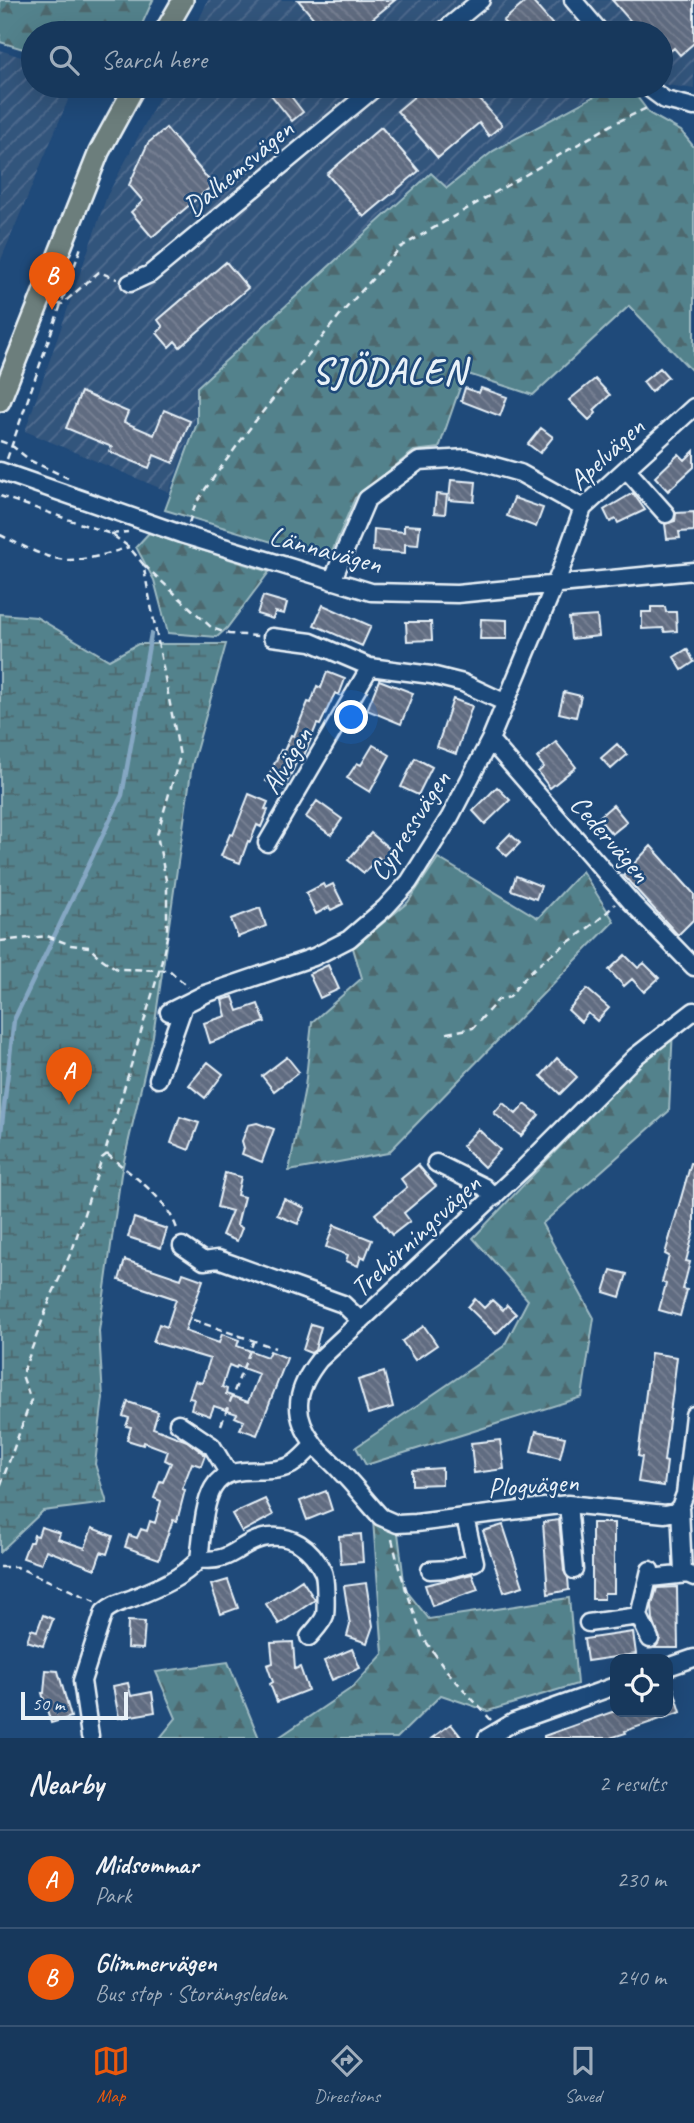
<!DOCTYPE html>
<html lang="en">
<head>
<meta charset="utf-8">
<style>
	:root { --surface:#17385c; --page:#203f62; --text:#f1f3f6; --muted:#9eacbb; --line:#365272; --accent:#ea580c }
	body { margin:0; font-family:Caveat,sans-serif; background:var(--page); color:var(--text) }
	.controls { position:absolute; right:21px; bottom:21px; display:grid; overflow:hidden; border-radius:14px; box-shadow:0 7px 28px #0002 }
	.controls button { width:63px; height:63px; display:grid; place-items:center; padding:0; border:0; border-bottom:2px solid var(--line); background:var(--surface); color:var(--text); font:35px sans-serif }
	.scale { position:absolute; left:21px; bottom:18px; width:107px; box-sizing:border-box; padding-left:7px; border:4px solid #e8f1f8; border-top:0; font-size:19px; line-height:24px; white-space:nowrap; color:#e8f1f8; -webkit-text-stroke:5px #1f4a7a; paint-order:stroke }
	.you { position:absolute; left:352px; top:718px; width:24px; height:24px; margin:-18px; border:5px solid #fff; border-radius:50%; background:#1a73e8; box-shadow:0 0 0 10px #1a73e833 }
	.badge { display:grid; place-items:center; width:46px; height:46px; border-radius:50%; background:var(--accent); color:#fff; font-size:23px; font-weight:700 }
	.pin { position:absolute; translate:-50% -58px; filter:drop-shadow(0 2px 4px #0008) }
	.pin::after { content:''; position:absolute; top:37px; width:24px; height:21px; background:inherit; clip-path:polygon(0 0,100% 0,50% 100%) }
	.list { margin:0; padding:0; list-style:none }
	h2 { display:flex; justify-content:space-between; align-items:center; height:91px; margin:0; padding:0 28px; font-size:30px }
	h2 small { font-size:23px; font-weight:400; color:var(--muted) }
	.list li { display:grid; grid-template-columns:46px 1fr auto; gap:21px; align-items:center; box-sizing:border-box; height:98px; padding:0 28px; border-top:2px solid var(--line) }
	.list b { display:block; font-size:26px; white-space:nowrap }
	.list p { margin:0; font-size:23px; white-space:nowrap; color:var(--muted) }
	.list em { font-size:23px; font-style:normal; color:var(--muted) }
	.icon { flex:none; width:38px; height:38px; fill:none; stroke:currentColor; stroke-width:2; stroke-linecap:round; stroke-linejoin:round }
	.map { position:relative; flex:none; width:694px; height:1738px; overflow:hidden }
	.search { position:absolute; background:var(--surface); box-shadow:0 7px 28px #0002; left:21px; right:21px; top:21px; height:77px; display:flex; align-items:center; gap:18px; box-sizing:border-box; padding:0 24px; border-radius:38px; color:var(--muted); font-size:26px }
	.sheet { height:287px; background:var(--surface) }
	nav { display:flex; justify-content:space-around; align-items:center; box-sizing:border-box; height:98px; border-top:2px solid var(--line); background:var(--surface); font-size:19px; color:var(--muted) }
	nav a { display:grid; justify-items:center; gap:4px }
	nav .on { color:var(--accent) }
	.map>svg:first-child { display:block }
</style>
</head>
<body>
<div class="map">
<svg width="694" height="1738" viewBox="0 0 694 1738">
	<defs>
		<pattern id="industrial-furrows" width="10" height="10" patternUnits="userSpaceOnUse" patternTransform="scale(1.75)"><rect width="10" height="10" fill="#33547c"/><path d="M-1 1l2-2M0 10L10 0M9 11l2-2" fill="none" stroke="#516d8f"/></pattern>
		<pattern id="forest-firs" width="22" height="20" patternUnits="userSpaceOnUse" patternTransform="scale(1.75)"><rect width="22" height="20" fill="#53828c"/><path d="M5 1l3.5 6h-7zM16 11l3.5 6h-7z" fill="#4d686e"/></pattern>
		<pattern id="wetland-marsh" width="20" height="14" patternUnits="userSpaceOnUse" patternTransform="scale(1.75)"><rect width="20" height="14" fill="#53828c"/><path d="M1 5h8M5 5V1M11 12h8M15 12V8" fill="none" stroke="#4d686e"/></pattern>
		<pattern id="building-back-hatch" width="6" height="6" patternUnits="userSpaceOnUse" patternTransform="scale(1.75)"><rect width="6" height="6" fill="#616c81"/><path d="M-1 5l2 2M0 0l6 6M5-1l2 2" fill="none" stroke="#788194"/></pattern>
	</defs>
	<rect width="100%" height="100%" fill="#1f4a7a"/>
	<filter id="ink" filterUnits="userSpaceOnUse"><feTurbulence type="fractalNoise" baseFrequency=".0143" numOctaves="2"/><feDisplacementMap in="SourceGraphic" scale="14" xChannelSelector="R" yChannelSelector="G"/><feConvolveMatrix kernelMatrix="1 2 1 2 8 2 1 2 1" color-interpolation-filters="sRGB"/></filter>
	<g filter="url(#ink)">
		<path fill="url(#industrial-furrows)" d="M208,0H694V89L661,84V33H193Z
			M0,50L33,61V86H74L0,262Z
			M165,86H609L492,150L446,187L431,171L196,386L195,422L169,492L25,431L107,196Z"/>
		<path fill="url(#forest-firs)" stroke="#9ebac2" stroke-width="2" d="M0,0H153L138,33H33V52L0,42Z
			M613,86H629L650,114L681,131L694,147V373L629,306L533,395L465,373L439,448L414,451L355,498L329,559L165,510L197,423V387L431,173L447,188L493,151Z
			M149,533L269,572L227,628L217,637L168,633L154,580L136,547Z
			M438,858L538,918L582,871L614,921L388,1153L289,1171L305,1087L312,1022L362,978L353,948L408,902Z
			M673,1028L669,1111L542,1224L594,1318L582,1397L366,1465L356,1447L504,1346L528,1300L473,1238Z
			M373,1520L398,1533L405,1589L429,1619L569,1598L577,1684L488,1711L441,1695L397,1738H278L353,1687L383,1654Z
			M228,1662L259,1738H160L176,1718L156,1672Z"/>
		<path fill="url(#wetland-marsh)" stroke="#9ebac2" stroke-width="2" d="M0,614L36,617L109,660L138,644H226L192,765L153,1036L121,1174L99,1331L103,1398L95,1464L107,1503L43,1511L0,1552Z"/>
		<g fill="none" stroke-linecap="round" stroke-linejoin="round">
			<path stroke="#85a7c3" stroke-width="4.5" d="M0,1141L14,1020L122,795L151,634"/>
		</g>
		<path fill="url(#building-back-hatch)" stroke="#e8f1f8" stroke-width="2" fill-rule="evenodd" d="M298,0H395L360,29L357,25L347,33H326Z
			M528,0H531L560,33H514L503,21Z
			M612,0H694V43L680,55L674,48L661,59V33H641Z
			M264,86H283L303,112L292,121Z
			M427,86H468L502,125L489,136L479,123L438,158L397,111Z
			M381,127L419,171L364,217L327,174Z
			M166,128L213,185L152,237L131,212L143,201L129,185L148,143Z
			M226,262L248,288L180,347L175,341L169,347L157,333L163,327L158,320Z
			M660,368L668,377L651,392L643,382Z
			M595,379L610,395L594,410L596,413L589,420L569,400Z
			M465,388L479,393L481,388L507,397L500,416L461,401Z
			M81,392L128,412L124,422L154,435L164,410L190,421L173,463L154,455L149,468L110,452L112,447L66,428Z
			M541,428L553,437L540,453L528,444Z
			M694,451V467L668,491L655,477L679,454L685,460Z
			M451,480L476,482L474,502L449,500Z
			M633,493L645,510L618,523L616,519L610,522L604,510Z
			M436,494L447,495L445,514L434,513Z
			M514,498L543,508L536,527L507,516Z
			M694,512V531L679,532L680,538L667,539L665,524L675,521L676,513Z
			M404,525L420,526L418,545L405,544V553L373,551L374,529L404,532Z
			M263,596L287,603L284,614L275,612L273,619L257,614Z
			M323,605L371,626L362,646L314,625Z
			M651,607H665L666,612H676L677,631L665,632L663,628L642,629V612H651Z
			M597,616L599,636L571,639L569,618Z
			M481,619L507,620V639H480Z
			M406,622H431L432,640L407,641Z
			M687,649L694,662L682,670L674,657Z
			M327,672L345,679L339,695L335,693L320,725L317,724L303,758L299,757L284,789L266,781L281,750L284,751L291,735L294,736L308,702L311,703L317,686L321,688Z
			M379,680L413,693L401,724L367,710Z
			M564,692L581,696L576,717L559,713Z
			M453,699L472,706L456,754L437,747Z
			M556,742L576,767L550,788L538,772L544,767L537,758Z
			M617,744L627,755L611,769L601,758Z
			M373,745L390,755L370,792L347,778L357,763L361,765Z
			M415,758L432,767L418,795L401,787Z
			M497,787L510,800L485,824L473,811Z
			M249,794L268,802L265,809L268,810L261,827L257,825L250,842L248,841L240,863L221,856L230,834L233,835Z
			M317,801L342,819L331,835L306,817Z
			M613,805L627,822L612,834L598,818Z
			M371,833L391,850L383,861L378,857L364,873L348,860Z
			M510,834L520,843L507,856L497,847Z
			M651,846L694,894V919L678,935L623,875Z
			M516,876L541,886L536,899L511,890Z
			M323,884L325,888L333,884L343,904L331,910L329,907L316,914L306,893Z
			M260,908L266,926L238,937L231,919Z
			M625,955L638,968L644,963L659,978L644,992L632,979L624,986L609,970Z
			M328,965L339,989L320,998L309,974Z
			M587,989L609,1008L597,1021L588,1013L581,1022L568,1010Z
			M233,997L238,1011L258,1004L265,1022L210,1043L204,1023L226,1016L222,1000Z
			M287,1057L299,1072L274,1091L262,1076Z
			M557,1058L577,1077L560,1094L541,1076Z
			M208,1062L223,1074L205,1098L189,1085Z
			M503,1103L516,1114L525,1104L539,1115L521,1136L494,1113Z
			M180,1117L199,1123L189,1150L171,1143Z
			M257,1123L274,1129L262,1162L242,1154L244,1148L242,1141L248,1125Z
			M478,1129L500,1150L484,1167L462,1146Z
			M691,1163H694V1231L686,1261L690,1262L683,1289L687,1290L680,1316L659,1310L666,1284L662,1282L669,1256L665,1254Z
			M418,1165L436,1186L404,1213L410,1221L392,1235L375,1214L407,1187L401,1179Z
			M225,1173L241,1177L237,1195L244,1197L237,1225L242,1228L237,1241L222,1235L232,1211L217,1207Z
			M284,1199L305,1208L298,1224L277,1215Z
			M134,1218L167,1229L161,1248L128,1237Z
			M334,1225L372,1240L365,1258L361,1256L358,1266L346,1261L348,1255L326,1247Z
			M125,1260L181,1279L183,1273L203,1280L185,1331L219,1343L222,1334L239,1340L237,1346L267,1357L270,1351L287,1358L257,1435L240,1429L244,1421L235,1417L237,1414L214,1406L210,1416L191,1409L194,1399L189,1398L195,1381L202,1383L210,1359L153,1342L159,1324L167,1327L176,1299L119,1280ZM229,1365L236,1368L237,1366L259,1374L248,1402L226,1394L227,1389L222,1387Z
			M611,1270L627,1274L620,1297L604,1292Z
			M475,1299L484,1308L492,1300L503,1310L507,1305L516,1314L496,1334L468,1307Z
			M311,1324L321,1327L315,1350L311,1353L303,1350Z
			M424,1326L437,1345L415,1360L402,1341Z
			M651,1353L677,1357L664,1461L667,1462L664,1486L638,1482L642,1457L638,1456Z
			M384,1372L393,1407L368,1414L358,1380Z
			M128,1402L158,1412L153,1428L187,1441L205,1455L201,1466L192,1463L182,1489L185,1490L177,1521L173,1520L159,1559L125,1547L129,1535L137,1538L141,1529L147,1531L150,1521L155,1523L161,1501L154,1498L160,1481L163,1482L171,1463L165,1460L168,1451L144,1442L143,1445L127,1440L131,1427L126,1426L129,1418L123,1416Z
			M536,1431L565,1437L560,1458L531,1451Z
			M500,1440L504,1469L474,1473L471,1443Z
			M442,1468V1484L412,1485V1470Z
			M326,1491L332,1510L307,1520L300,1501Z
			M265,1499L273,1515L242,1532L232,1514Z
			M559,1520L564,1571L568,1578L569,1590L548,1594L543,1522Z
			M592,1523H614V1593H604V1599H592Z
			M503,1525L523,1586L504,1592L483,1531Z
			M41,1527L60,1533L58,1539L85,1548L92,1528L113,1536L107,1554L101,1552L95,1569L46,1550L41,1564L23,1558L29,1542H32L34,1535L38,1536Z
			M361,1534L363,1562L341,1564L339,1536Z
			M472,1574L478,1590L432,1606L425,1585Z
			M228,1580L238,1608L221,1614L211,1585Z
			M302,1580L315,1600L279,1624L266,1604Z
			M366,1583L373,1626L367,1643L347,1636L350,1625L344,1586Z
			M677,1587L678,1648H655L660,1639L653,1620L652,1605L657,1588Z
			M43,1615L53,1619L43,1646L27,1641L31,1629L37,1631Z
			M128,1621L145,1622L143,1649L127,1648Z
			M633,1632L636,1654L587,1661L584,1639Z
			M293,1642L295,1669L300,1667L308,1690L277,1702L270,1684L273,1682L267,1665L273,1663L271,1643Z
			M352,1649L360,1668L332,1680L324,1661Z
			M46,1670L58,1671L71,1717L51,1723L42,1693H44Z
			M670,1677L681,1712L625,1731L626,1733L610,1738H544V1736L612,1712H668V1678Z
			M128,1683L131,1696L152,1692L155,1712L119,1718L113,1686Z
			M451,1724L462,1738H432Z"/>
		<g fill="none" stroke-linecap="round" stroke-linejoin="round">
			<defs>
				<path id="minor" d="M573,0L601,33
					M441,33L481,0
					M646,86L665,100L694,107
					M130,283L150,274L377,86
					M626,469L666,514
					M0,471L181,534L371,592L457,594L694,571
					M332,581L367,499L419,461L466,458L520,473L583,508
					M272,637L311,642L370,667L431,675L463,683L504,702
					M490,740L632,903L694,967
					M267,843L370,667
					M169,1012L205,994L314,957L349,939L385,908L409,882L450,817L490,740L560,572L583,508L694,407
					M158,1079L184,1005
					M436,1163L484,1187L494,1197
					M182,1246L204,1261L218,1259L343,1304L361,1321
					M694,1415L685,1494L680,1507L683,1572L694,1577
					M178,1423L212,1446L229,1474
					M568,1504L574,1570
					M680,1507L675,1512L665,1514L568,1504L416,1523L397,1524L381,1517C367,1502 355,1486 341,1472C333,1462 321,1454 314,1444C290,1413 297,1388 319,1360L524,1168L636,1056L694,1011
					M430,1570L449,1569L475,1562L465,1517
					M650,1578L688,1574
					M588,1623L639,1616
					M309,1637C314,1631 323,1622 325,1615C326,1608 326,1578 323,1572C312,1548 291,1532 263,1538C237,1544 231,1564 199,1559C202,1539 203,1505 213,1488C229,1460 265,1477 289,1466C298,1463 307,1451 314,1445
					M650,1639L639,1616L650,1570
					M668,1667L694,1658
					M90,1736L82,1681L104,1612C112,1604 122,1602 133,1598C155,1589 183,1578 199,1559
					M487,1738L514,1722L615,1686"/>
				<path id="major" d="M164,33L183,0
					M0,401L99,152L135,86"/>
			</defs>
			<use href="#minor" stroke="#e8f1f8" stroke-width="21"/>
			<use href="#major" stroke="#e8f1f8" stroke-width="24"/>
			<path stroke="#e8f1f8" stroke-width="2.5" stroke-dasharray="7 5" stroke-linecap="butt" d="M56,304H62L99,272L117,279
				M0,441L11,445L31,461L68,478
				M7,459L81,247
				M0,496L111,534L129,547L143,564L180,756L157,835L167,885V937L160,968L106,1149L107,1154L102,1158L73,1248L51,1297L22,1375L31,1400L0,1487
				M189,523L195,505L206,488L253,424L339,316L401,247L613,124L649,107
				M111,534L128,532
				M0,535C20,544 46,560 69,560C90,560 110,553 129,547
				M144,565L212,628L229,634L258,636
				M0,941L47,936L71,945L89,947L99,957L117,969L169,970L188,987
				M447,1033L473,1028L498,1000L510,997C535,956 583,939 615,904
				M107,1154C134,1177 168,1198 178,1232
				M193,1320L275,1348
				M221,1425L254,1340
				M392,1539L399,1568L422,1636L447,1671L491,1720
				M0,1567H17L95,1601"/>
			<use href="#minor" stroke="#1f4a7a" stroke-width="16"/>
			<use href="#major" stroke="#6c7e7c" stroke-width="19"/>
		</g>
	</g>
	<g text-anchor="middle" stroke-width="5" stroke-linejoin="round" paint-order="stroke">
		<g font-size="28" fill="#e8f1f8" stroke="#1f4a7a">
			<text transform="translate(238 167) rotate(-40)" y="10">Dalhemsvägen</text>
			<text transform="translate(606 453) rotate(-43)" y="10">Apelvägen</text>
			<text transform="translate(326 549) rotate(15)" y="10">Lännavägen</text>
			<text transform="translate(286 760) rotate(-59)" y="10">Alvägen</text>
			<text transform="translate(409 825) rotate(-57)" y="10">Cypressvägen</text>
			<text transform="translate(611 838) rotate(49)" y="10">Cedervägen</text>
			<text transform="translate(415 1235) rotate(-43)" y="10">Trehörningsvägen</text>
			<text transform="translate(533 1484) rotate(-4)" y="10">Plogvägen</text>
		</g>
		<g font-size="35" font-weight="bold" letter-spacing="2" fill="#e8f1f8" stroke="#1f4a7a">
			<text x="390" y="383">SJÖDALEN</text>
		</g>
	</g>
</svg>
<div class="controls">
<button><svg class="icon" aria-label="locate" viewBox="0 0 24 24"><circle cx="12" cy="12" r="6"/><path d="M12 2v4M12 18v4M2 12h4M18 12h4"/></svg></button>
</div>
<div class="scale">50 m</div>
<div class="you"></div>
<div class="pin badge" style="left:69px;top:1105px">A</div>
<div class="pin badge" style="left:52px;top:310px">B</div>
<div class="search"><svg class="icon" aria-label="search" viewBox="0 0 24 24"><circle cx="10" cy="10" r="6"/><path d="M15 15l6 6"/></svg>Search here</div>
</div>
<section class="sheet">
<h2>Nearby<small>2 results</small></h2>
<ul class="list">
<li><span class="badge">A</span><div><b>Midsommar</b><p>Park</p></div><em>230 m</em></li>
<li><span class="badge">B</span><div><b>Glimmervägen</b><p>Bus stop · Storängsleden</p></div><em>240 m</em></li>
</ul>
</section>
<nav>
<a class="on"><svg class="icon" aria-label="map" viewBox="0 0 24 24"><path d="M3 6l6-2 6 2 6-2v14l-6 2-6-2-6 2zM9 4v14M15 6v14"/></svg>Map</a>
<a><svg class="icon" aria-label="directions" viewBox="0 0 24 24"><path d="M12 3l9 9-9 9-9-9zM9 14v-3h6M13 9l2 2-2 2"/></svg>Directions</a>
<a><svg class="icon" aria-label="saved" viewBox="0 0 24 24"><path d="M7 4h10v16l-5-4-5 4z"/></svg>Saved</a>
</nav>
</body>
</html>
